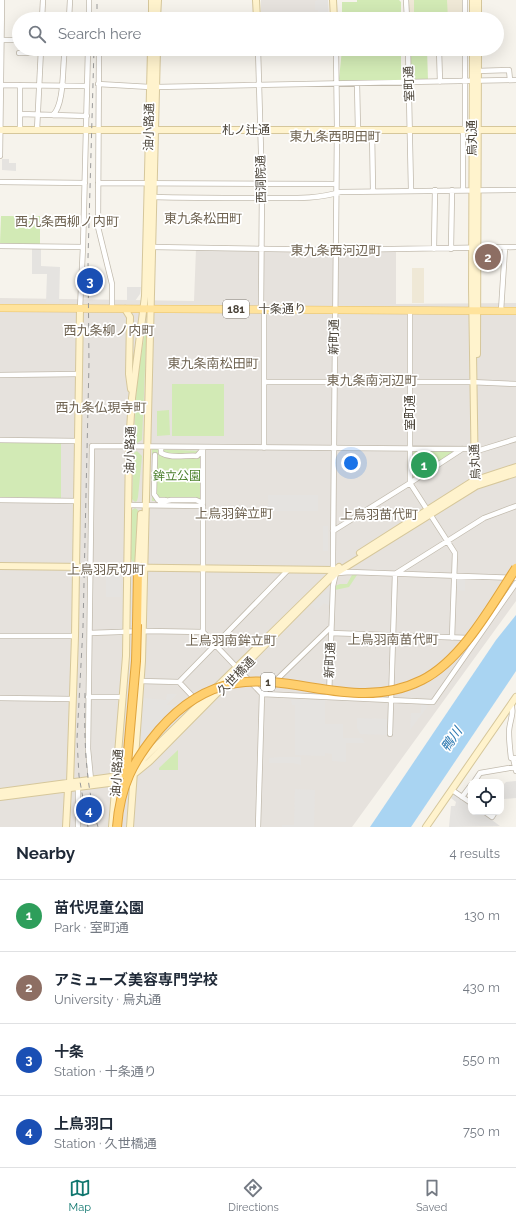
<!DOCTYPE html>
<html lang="en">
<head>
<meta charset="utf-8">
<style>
	:root { --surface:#fff; --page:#f2f2f3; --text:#1f2937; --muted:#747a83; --line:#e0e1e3; --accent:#0f766e }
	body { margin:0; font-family:Raleway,"Noto Sans JP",sans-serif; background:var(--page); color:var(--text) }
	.controls { position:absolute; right:12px; bottom:12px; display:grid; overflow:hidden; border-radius:8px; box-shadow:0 4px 16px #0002 }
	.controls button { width:36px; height:36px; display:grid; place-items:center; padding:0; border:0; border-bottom:1px solid var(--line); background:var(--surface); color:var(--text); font:20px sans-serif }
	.you { position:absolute; left:351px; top:463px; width:14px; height:14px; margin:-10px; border:3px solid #fff; border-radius:50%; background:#1a73e8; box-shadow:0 0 0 6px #1a73e833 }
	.badge { display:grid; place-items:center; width:26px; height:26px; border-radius:50%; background:var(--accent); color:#fff; font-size:13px; font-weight:700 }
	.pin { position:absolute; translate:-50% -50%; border:2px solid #fff; box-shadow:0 1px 4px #0006 }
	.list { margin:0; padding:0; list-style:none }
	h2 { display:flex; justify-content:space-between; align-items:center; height:52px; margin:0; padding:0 16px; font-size:17px }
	h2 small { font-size:13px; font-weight:400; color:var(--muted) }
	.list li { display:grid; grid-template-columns:26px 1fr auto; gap:12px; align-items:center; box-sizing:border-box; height:72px; padding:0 16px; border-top:1px solid var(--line) }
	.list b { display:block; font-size:15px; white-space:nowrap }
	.list p { margin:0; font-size:13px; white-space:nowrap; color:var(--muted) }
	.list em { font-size:13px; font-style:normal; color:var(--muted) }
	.icon { flex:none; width:22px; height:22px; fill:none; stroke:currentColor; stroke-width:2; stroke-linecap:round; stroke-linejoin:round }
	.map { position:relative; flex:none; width:516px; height:827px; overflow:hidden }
	.search { position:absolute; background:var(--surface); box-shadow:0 4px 16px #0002; left:12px; right:12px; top:12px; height:44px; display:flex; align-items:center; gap:10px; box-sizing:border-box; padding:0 14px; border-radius:22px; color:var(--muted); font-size:15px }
	.sheet { height:340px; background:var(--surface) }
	nav { display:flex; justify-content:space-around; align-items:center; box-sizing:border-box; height:56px; border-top:1px solid var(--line); background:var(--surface); font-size:11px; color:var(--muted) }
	nav a { display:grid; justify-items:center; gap:2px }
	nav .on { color:var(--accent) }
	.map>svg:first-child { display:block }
</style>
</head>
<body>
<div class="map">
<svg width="516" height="827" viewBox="0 0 516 827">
	<rect width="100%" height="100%" fill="#f6f3ec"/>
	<path fill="#e6e2dd" d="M261,0H318L319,16L316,18L264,19L261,17Z
		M196,249L396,252V304L516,303V601L352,827H0V298L194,301Z"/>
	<path fill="#efe8d6" d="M409,0H462L463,19H409Z
		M484,250H503L502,256H494L491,258V265H484Z
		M412,268H424V303H412Z"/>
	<path fill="#d2eab5" d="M357,0H399L401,2V19H342V2H357Z
		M414,0H447L448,19H414Z
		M342,49H401V80L340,81L339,79Z
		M410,49H427L428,80H414L411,77Z
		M1,216H40V245H2L0,243Z
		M147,321L142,440L137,443L134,439L137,379Z
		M172,384H224V436H172Z
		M169,410L170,435L157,436V411Z
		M0,442H61V498L0,497Z
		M152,449L202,451V497L199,502L152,501Z
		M137,451L142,456L138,497L137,501L135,502L132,499L134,453Z
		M415,451H452L454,453L415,478L413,477L412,453Z
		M135,508L138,510L135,561L133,562L131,559L132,510Z
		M352,575H357L349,587L335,590V586L340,584H347Z
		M178,750V770H159V768Z"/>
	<path fill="#e5e3e0" d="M318,0H328L329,16H319L318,10H315V1Z
		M314,13V16L268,18V15Z
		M2,159H9V163H16V171L2,170Z
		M32,249H41V266L60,267L59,302H46L47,274H32Z
		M127,287H141L140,294L135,301H127Z
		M268,495H318V511H268Z
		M323,526H328V551H323Z
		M106,572H118L121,575V597H106Z
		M456,579H465V591L456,590Z
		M328,589L330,590V606L324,603L317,610L311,605Z
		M167,694H177L166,705H195L146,750L141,747L144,698L166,700Z
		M295,699L325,700V724H343V738H362L365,743H346V762L332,761V754L325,753V756L295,755V705H292L291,700Z
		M421,702H426L428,706L410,730L411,713H421Z
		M357,718L388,719V735L360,734L357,728Z
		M279,757H301V765L293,763H269V758Z
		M516,781V798L504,799V784L506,782Z
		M295,789L315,790L314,827H282V825H294Z
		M455,792L471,804V812H481L500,826L449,827L451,806H455L456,802L451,798Z"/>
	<path fill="#a9d4f2" d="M516,615V671L411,827H370L496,640Z"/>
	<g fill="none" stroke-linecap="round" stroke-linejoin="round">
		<defs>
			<path id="street" d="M406,0L407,19
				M465,0V19
				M42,19L43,0
				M69,19L70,0
				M89,19V0
				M0,40H19
				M258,49L262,186L261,309
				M408,49L411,190
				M439,49L440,82
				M465,49V130
				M19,53L88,52
				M477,71L509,70L510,80
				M357,83L358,130
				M98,84L150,87
				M0,85L87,86
				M156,87L516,80
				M20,114L87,116
				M53,115C65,104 62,65 65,49
				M20,130V85
				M37,130L41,49
				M372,130L373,191
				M0,156L2,0
				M0,182L85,183
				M98,183L336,184
				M463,189V130
				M153,197C192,198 231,198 270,198C292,198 319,199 340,192L516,190
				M0,246L83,247
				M153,247L335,250L516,247
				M434,249L435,190
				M451,249L452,190
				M80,308L83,247L88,49
				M112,308V284L98,227L99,50H151
				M264,309V448
				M410,310V483L455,553L452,638
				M501,311L505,248
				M0,375L79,374
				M265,382H470L516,384
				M0,440L78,441
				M477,451L516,439
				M155,455L154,494L158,500H165
				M0,500L77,501
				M160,502L171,500H196L203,503V449L197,456C186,455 171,459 161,453V449
				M129,505L203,506V632L262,694L258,827
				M333,531L410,483L462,449
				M338,573L350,572L516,578
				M395,574L484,518L516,506
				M90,633L147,631L203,632
				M331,633L469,638
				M0,636H75
				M140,681L179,682L196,700
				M179,682L288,570
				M262,694L433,702L516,583
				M262,694L331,627
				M329,696L333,586L336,573L333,570V555L337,128L336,49
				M88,697H123
				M0,698L72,699
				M511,704C515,712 509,723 509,732C509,741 510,749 511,758H516
				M390,734L395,574
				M513,758L516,771
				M91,780L88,749L92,446L473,449
				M474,782L480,773L515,767
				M452,790L471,803
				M462,797L471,785
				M485,812L492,817L495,812
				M78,827V787"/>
			<path id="secondary" d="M256,0L257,19
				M333,0L334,19
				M152,19V0
				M157,19L158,0
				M473,19V0
				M478,19V0
				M473,49L472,288L475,483
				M0,130H516
				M125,309L130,317L129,374L131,389
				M477,354L478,49
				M360,553L473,481L516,467
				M0,566L333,570
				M138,568L141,514
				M136,766L339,567
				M70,783L75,636L80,308
				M0,792L119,776
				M0,797L117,782L133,775L149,762L336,573L476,486L516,473
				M66,827L68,789
				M112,827L126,656L129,446L132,398L145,296L151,49
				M130,827L142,661L157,49
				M426,827L516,697"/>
			<path id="primary" d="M0,308L516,311"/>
			<path id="highway" d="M137,624L138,568"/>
		</defs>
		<use href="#street" stroke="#c2bbae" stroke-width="6"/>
		<use href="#secondary" stroke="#d6c79b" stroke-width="8"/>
		<use href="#primary" stroke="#e6c16a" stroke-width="8"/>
		<use href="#highway" stroke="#e0a43c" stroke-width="10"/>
		<use href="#street" stroke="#fff" stroke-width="4.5"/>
		<use href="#secondary" stroke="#fff3cd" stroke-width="6"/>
		<use href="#primary" stroke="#ffe39c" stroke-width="7"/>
		<use href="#highway" stroke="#ffcf6e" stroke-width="8"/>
		<path stroke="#9a9a9a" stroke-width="1" stroke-dasharray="5 5" stroke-linecap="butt" d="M97,19V0
			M85,693C84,738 85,783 98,827
			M88,827L79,776L77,739L83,627L89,363L88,258L94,49"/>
		<defs>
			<path id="highway-bridge" d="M126,775L136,661L137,624
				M117,827C120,786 133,761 159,730C247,628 330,726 422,680C462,660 492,605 516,568"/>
		</defs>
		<use href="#highway-bridge" stroke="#e0a43c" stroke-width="10" stroke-linecap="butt"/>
		<use href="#highway-bridge" stroke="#ffcf6e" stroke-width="8"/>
	</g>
	<g text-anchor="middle" stroke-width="3.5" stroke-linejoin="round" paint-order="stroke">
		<g fill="#fff" stroke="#817c74" stroke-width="1">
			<rect x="223" y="300" width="26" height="18" rx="3"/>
			<rect x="261" y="673" width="14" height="18" rx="3"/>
		</g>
		<g font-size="11" font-weight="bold" fill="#4b4439">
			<text x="236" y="313">181</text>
			<text x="268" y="686">1</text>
		</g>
		<g font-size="12" fill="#4b4439" stroke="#fff">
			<text transform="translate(409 84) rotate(-92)" y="4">室町通</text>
			<text transform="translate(149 127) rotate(-89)" y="4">油小路通</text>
			<text x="246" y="134">札ノ辻通</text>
			<text transform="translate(472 138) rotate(-90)" y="4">烏丸通</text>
			<text transform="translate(261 179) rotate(-91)" y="4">西洞院通</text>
			<text x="282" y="313">十条通り</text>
			<text transform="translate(334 337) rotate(-89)" y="4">新町通</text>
			<text transform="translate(410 413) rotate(-90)" y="4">室町通</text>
			<text transform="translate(130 450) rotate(-88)" y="4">油小路通</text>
			<text transform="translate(475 462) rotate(-93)" y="4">烏丸通</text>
			<text transform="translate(330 660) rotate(-88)" y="4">新町通</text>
			<text transform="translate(236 676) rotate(-46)" y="4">久世橋通</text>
			<text transform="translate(117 773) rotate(-86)" y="4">油小路通</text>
		</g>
		<g font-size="12" fill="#4a7f2a" stroke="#fff">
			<text x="177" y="480">鉾立公園</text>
		</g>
		<g font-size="13" fill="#6e6250" stroke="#fff">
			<text x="335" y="141">東九条西明田町</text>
			<text x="203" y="223">東九条松田町</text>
			<text x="67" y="226">西九条西柳ノ内町</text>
			<text x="336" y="255">東九条西河辺町</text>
			<text x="109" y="335">西九条柳ノ内町</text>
			<text x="213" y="368">東九条南松田町</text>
			<text x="372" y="385">東九条南河辺町</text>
			<text x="101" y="412">西九条仏現寺町</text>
			<text x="234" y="518">上鳥羽鉾立町</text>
			<text x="379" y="519">上鳥羽苗代町</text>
			<text x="106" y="574">上鳥羽尻切町</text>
			<text x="393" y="644">上鳥羽南苗代町</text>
			<text x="231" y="645">上鳥羽南鉾立町</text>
		</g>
		<g font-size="13" font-style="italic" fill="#2e7ab2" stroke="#fff">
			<text transform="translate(451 739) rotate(-55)" y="5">鴨川</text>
		</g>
	</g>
</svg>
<div class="controls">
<button><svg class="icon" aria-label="locate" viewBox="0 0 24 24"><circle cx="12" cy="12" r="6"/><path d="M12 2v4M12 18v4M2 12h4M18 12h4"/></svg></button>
</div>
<div class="you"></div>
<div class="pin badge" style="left:424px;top:465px;background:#2e9e5b">1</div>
<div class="pin badge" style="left:488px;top:257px;background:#8d6e63">2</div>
<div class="pin badge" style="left:90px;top:281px;background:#1a4fb4">3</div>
<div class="pin badge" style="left:89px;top:810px;background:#1a4fb4">4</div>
<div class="search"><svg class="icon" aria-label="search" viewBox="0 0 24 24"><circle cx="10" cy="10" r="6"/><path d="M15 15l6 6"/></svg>Search here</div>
</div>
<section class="sheet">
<h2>Nearby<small>4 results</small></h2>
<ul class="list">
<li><span class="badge" style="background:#2e9e5b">1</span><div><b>苗代児童公園</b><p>Park · 室町通</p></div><em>130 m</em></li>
<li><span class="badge" style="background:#8d6e63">2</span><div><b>アミューズ美容専門学校</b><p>University · 烏丸通</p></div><em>430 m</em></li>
<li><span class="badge" style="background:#1a4fb4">3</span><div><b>十条</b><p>Station · 十条通り</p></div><em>550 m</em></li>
<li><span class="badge" style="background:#1a4fb4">4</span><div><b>上鳥羽口</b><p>Station · 久世橋通</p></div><em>750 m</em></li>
</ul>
</section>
<nav>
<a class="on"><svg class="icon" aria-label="map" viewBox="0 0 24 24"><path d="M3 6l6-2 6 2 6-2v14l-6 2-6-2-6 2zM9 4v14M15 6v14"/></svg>Map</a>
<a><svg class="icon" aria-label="directions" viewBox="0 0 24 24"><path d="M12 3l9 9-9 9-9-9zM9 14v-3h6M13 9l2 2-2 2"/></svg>Directions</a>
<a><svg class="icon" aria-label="saved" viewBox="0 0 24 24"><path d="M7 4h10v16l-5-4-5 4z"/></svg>Saved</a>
</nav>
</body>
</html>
